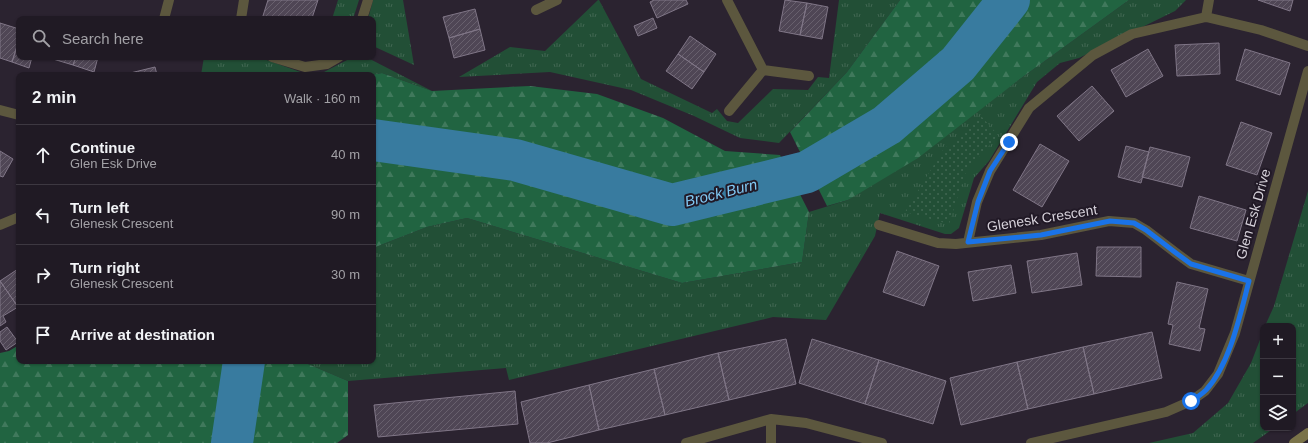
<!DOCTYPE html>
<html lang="en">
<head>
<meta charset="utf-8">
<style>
	:root { --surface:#201a24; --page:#28232c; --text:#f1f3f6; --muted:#a2a1a6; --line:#3d3841 }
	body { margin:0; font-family:Helvetica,sans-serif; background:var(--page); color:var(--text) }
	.controls { position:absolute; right:12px; bottom:12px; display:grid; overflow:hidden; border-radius:8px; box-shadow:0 1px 3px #0004 }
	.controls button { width:36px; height:36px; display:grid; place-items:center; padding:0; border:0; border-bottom:1px solid var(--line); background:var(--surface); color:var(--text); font:20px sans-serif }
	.stop { position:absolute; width:12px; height:12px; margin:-9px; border:3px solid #1a73e8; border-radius:50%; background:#fff }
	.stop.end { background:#1a73e8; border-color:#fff; box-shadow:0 1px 4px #0008 }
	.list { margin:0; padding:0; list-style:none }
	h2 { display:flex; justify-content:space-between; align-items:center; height:52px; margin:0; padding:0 16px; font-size:17px }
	h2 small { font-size:13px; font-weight:400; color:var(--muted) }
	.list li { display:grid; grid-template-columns:26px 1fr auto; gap:12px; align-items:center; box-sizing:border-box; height:60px; padding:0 16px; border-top:1px solid var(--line) }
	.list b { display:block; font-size:15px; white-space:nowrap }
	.list p { margin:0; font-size:13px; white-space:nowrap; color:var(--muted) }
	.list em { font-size:13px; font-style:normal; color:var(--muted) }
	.icon { flex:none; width:22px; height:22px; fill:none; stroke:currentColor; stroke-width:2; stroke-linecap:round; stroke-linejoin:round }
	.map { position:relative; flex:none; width:1308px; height:443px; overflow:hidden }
	.search { position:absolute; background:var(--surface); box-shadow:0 1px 3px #0004; left:16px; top:16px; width:360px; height:44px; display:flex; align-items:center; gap:10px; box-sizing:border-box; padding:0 14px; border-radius:8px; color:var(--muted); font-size:15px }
	.panel { position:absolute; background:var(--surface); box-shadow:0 1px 3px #0004; left:16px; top:72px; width:360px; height:292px; border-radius:8px }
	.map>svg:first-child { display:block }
</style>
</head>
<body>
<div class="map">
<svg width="1308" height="443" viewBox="0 0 1308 443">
	<defs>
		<pattern id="grass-tufts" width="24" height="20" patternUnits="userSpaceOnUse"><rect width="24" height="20" fill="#224f36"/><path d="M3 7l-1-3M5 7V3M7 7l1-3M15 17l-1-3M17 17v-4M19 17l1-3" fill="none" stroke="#416752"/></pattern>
		<pattern id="forest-firs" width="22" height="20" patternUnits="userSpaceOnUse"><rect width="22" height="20" fill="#216441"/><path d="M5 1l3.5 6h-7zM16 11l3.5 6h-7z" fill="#40795c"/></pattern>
		<pattern id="park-dots" width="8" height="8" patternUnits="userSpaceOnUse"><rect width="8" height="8" fill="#224f36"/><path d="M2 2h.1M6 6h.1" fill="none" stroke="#416752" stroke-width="1.8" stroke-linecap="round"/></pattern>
		<pattern id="building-hatch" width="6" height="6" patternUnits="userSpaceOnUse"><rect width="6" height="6" fill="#4f4655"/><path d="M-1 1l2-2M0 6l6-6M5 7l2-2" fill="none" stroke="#68606d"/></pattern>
	</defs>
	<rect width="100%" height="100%" fill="#2b2330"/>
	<path fill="url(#grass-tufts)" d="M338,0H359L353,19H332Z
		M373,0H403L414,65L373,46V19H368Z
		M598,0H599L641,79L712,113L717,109L727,121L738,123L773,89L808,90L818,77L829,78L839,0H900L847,72L779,143L740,138L694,116L631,90L550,72L459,77L510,47L545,51Z
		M1129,0H1186L1175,11L1079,58L1060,63L1037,82L989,161L974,178L959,228L951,234H945L880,213L875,236L826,320L773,317L509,380L506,368L348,381L308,364V361H373V248L427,227L467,218L682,283L802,262L809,212L848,200L1020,79Z
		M204,57H258L309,75L324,72L353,57H366L432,91L382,73L371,75H201Z
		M1308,191V403L1293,414V326H1265L1274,306Z
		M1263,332V428H1274L1253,443H1149L1193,433L1228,403L1251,363Z"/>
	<path fill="url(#forest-firs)" d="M900,0H1129L1020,79L918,158L848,200L827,206L790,132L847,72Z
		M382,73L432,91L530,86L597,94L663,118L725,151L780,155L809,212L802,262L682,283L467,218L427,227L373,248V75H371Z
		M19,345V361H308V364L348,381V435L337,443H0V353L9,351Z"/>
	<path fill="url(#park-dots)" d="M981,116L998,135L965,174L949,224L905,212L943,150Z"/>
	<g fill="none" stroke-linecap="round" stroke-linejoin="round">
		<path stroke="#387b9f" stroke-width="42" d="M373,140L515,160L672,205L807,172L887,125L958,64L1009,0
			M232,443L244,361"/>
	</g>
	<path fill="url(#building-hatch)" stroke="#807687" d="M268,0H318L312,18L316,19H262Z
		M654,0H686L688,4L657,18L650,2Z
		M785,0L807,3L800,35L779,31Z
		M1258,0H1293L1290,11Z
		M807,3L828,7L822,39L800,35Z
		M475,9L480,29L449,38L443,17Z
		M653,18L657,28L638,36L634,26Z
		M0,23L19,29V40L12,62L0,58Z
		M480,29L485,50L454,58L449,38Z
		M690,36L716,54L704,72L678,54Z
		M19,40V57H32L29,68L12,62Z
		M1219,43L1220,74L1177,76L1175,45Z
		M1148,49L1163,76L1126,97L1111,70Z
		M1245,49L1290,63L1280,95L1236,80Z
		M678,54L704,72L692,89L666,71Z
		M54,57H76L73,65L53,59Z
		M76,57H98L94,72L73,65Z
		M155,67L157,75H122Z
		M1092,86L1114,111L1079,141L1057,116Z
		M1241,122L1272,133L1257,175L1226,165Z
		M1040,144L1069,161L1042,207L1013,190Z
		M1126,146L1149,152L1141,183L1118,177Z
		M1150,147L1190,157L1182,187L1142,177Z
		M0,151L13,159L3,177L0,176Z
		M1199,196L1246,210L1237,241L1190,228Z
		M1097,247H1141V277L1096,276Z
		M897,251L939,266L924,306L883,292Z
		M1077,253L1082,285L1032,293L1027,261Z
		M1011,265L1016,293L973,301L968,272Z
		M18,269L19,271V306L18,307L0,281Z
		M0,281L18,307L3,316L6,322L0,326Z
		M1177,282L1208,289L1199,328L1205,329L1200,351L1169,344L1173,325L1168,324Z
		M7,327L18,342L6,350L0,341V332Z
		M1152,332L1162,378L1094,394L1083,347Z
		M786,339L796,384L729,400L718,353Z
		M812,339L879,360L865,404L799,383Z
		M1083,347L1094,394L1028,409L1017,362Z
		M718,353L729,400L665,415L654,369Z
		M879,360L946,381L933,424L865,404Z
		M1017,362L1028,409L961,425L950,378Z
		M654,369L665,415L599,430L589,385Z
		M589,385L599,430L547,443H530L521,402Z
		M515,391L518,424L378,437L374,405Z"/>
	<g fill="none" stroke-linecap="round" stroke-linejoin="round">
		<path stroke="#5c573e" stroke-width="10" d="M362,19L368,0
			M272,57L305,67L327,64L339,57"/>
		<path stroke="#5c573e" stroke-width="10" d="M727,0L763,70
			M536,10L557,0
			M1206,17L1209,0
			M164,19L169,0
			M241,19L244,0
			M0,110L19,115
			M729,111L763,70L809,76
			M0,225L19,217
			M879,225L938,243L956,244L1041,235L1109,221L1134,223L1146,230L1176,253L1191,264L1249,281
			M968,242L977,202L990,171L1029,108L1093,55L1132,34L1206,17L1261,30L1308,46
			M686,443L771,419L806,423L882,443
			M771,443V419
			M1031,443L1166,412L1191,401L1205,391L1218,374L1235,333L1308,71"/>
		<path stroke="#7a7349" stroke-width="10" d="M1294,443L1308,433"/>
	</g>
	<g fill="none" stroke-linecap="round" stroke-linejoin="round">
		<path stroke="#1a73e8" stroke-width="5" d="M1009,142L990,171L978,202L968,242L1041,235L1110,221L1134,223L1146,230L1176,253L1191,264L1249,281C1240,315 1230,364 1206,390C1202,394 1196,398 1191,401"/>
	</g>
	<g text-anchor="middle" stroke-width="4" stroke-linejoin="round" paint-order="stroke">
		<g font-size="14" fill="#d6d1da" stroke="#211926">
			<text transform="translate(1253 214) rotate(-74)" y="5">Glen Esk Drive</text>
			<text transform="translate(1042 218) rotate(-9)" y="5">Glenesk Crescent</text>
		</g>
		<g font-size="15" font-style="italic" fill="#80c8f3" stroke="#211926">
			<text transform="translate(721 193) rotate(-14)" y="5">Brock Burn</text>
		</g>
	</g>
</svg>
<div class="controls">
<button>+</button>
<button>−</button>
<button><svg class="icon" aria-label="layers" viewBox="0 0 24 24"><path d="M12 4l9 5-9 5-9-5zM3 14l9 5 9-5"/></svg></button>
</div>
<div class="stop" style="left:1191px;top:401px"></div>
<div class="stop end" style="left:1009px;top:142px"></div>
<div class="search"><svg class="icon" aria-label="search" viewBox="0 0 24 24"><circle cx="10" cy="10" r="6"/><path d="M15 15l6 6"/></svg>Search here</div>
<section class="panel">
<h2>2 min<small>Walk · 160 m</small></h2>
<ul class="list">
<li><svg class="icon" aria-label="ahead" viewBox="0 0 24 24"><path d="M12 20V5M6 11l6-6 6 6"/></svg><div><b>Continue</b><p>Glen Esk Drive</p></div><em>40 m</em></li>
<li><svg class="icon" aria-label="left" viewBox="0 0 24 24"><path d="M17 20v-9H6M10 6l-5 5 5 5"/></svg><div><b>Turn left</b><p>Glenesk Crescent</p></div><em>90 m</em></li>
<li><svg class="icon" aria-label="right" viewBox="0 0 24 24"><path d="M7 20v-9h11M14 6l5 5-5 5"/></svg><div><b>Turn right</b><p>Glenesk Crescent</p></div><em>30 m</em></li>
<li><svg class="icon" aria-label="arrive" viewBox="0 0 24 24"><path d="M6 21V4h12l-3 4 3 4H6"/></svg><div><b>Arrive at destination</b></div></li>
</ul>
</section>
</div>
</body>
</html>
